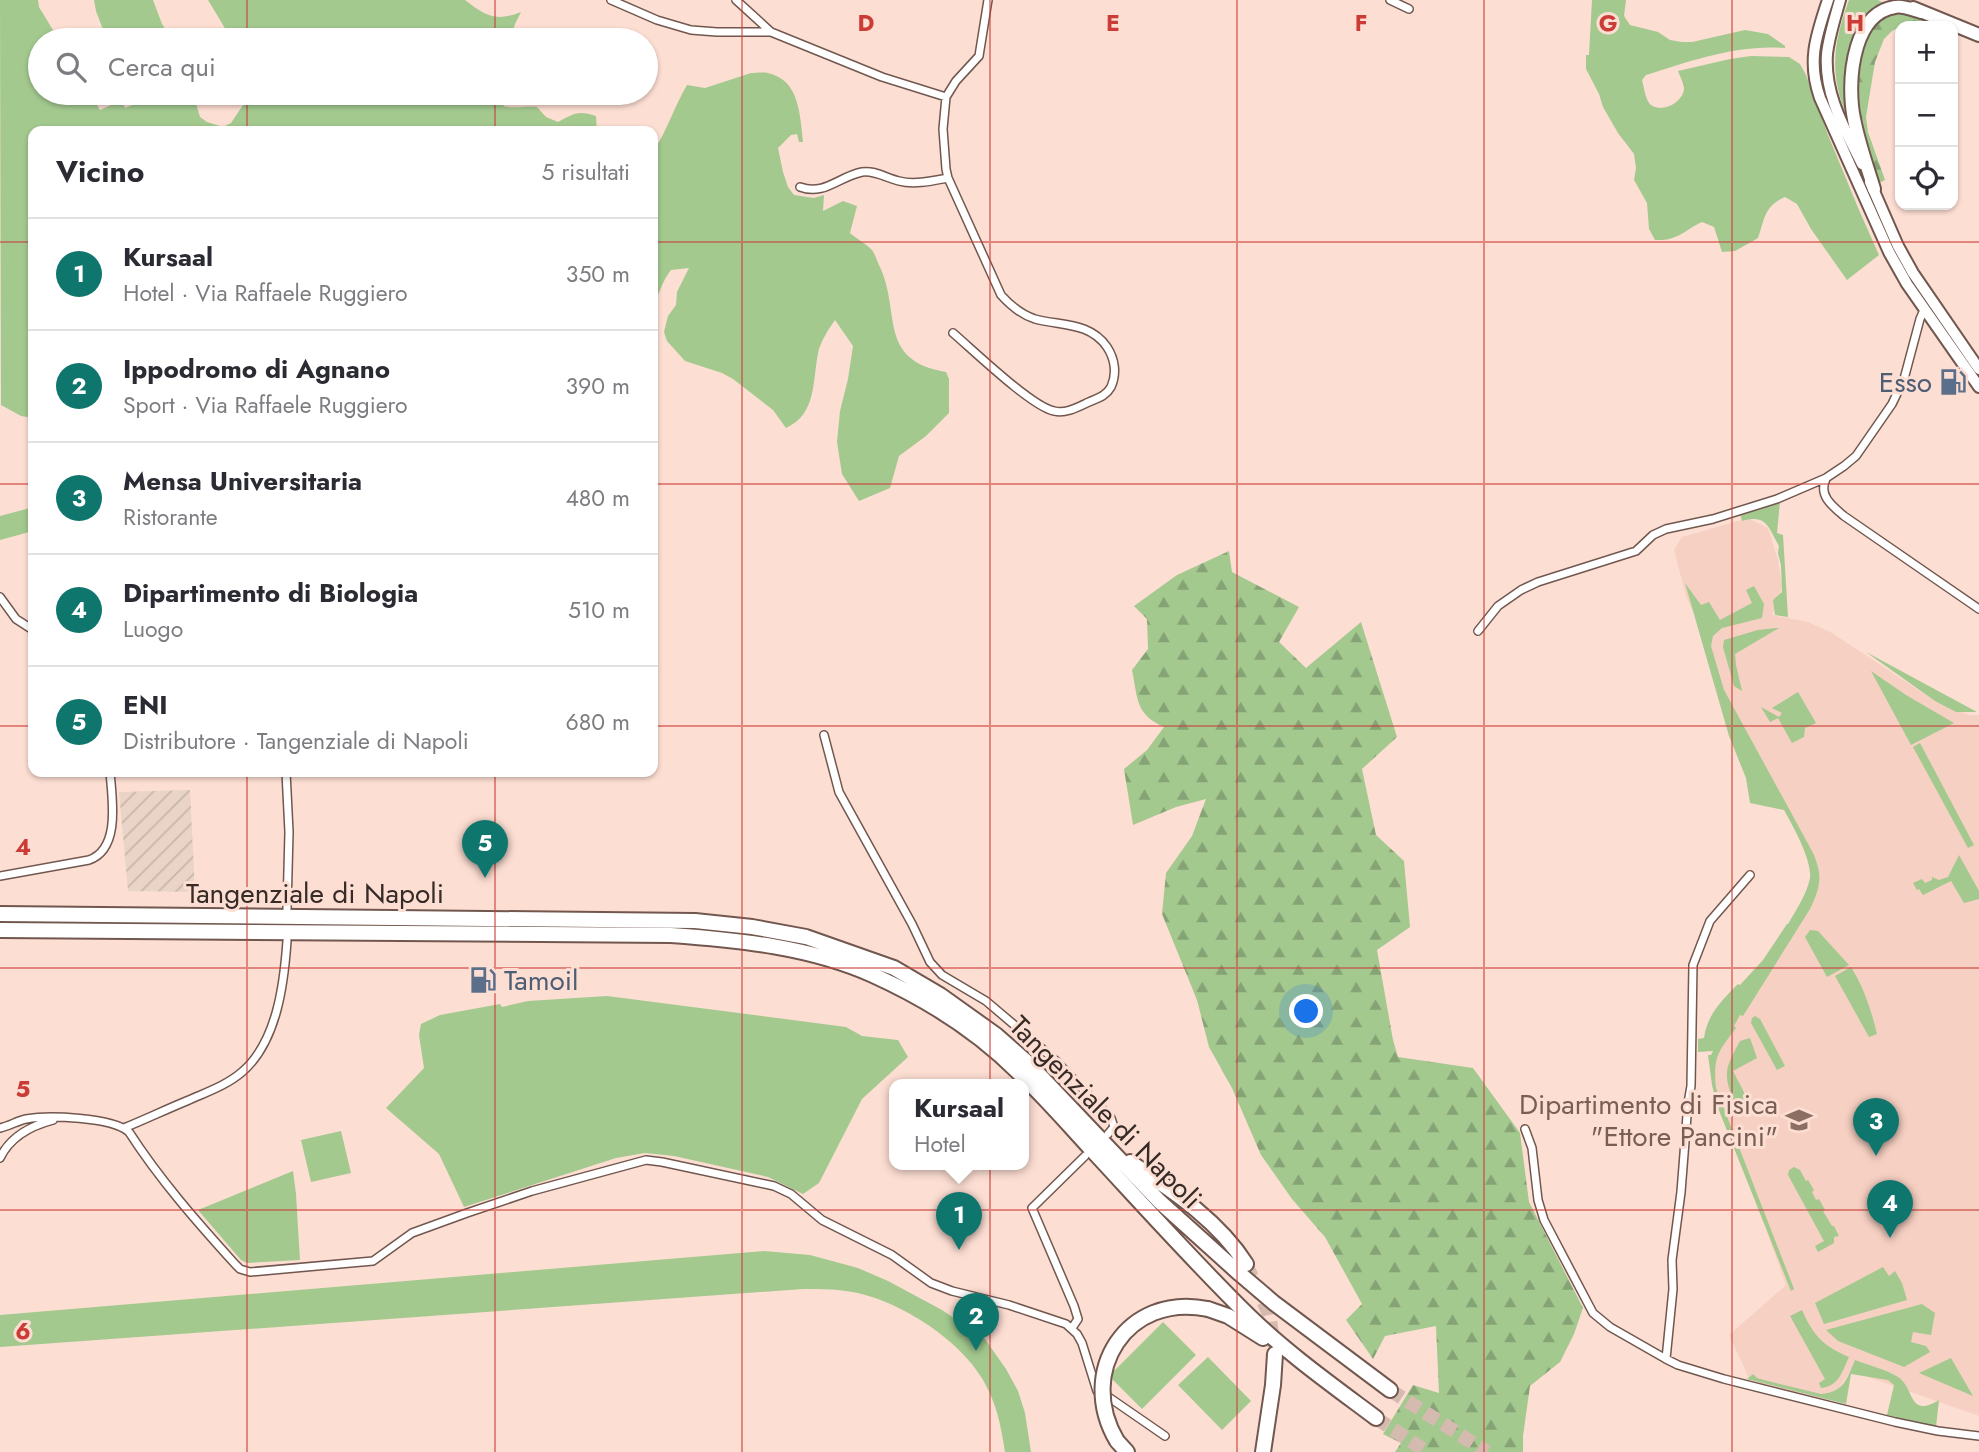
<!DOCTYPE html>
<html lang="it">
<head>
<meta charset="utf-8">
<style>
	:root { --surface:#fff; --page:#f7f7f7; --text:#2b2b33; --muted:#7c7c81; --line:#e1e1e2; --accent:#0f766e }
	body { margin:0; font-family:Jost,sans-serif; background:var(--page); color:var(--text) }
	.controls { position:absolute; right:21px; top:21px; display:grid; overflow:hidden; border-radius:14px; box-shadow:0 2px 5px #0004 }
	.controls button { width:63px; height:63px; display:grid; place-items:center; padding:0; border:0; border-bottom:2px solid var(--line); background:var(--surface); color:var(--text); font:35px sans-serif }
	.you { position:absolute; left:1307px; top:1012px; width:24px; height:24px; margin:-18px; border:5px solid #fff; border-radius:50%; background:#1a73e8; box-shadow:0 0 0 10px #1a73e833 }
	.badge { display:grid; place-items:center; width:46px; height:46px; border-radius:50%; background:var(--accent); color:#fff; font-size:23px; font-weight:700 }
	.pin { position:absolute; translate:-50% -58px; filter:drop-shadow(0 2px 4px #0008) }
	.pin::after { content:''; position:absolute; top:37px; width:24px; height:21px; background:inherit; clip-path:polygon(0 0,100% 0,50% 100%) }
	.popup { position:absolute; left:889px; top:1079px; width:140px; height:91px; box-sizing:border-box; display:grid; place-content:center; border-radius:14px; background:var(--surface); filter:drop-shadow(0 2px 5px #0005); font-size:23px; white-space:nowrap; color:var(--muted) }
	.popup b { font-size:26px; color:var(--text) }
	.popup::after { content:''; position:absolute; left:50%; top:100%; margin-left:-14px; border:14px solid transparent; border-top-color:var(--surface) }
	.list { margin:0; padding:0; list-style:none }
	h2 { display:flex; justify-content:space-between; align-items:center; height:91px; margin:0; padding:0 28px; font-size:30px }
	h2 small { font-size:23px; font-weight:400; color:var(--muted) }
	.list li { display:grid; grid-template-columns:46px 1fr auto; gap:21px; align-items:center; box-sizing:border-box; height:112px; padding:0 28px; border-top:2px solid var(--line) }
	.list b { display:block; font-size:26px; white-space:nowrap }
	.list p { margin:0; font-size:23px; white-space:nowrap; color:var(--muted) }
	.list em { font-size:23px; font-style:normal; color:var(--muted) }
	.icon { flex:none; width:38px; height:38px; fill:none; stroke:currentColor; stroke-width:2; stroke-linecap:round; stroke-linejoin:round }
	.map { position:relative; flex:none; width:1979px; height:1452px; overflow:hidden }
	.search { position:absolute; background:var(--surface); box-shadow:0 2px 5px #0004; left:28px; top:28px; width:630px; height:77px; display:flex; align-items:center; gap:18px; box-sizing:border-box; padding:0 24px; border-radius:38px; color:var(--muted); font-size:26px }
	.panel { position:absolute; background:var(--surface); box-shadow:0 2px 5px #0004; left:28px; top:126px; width:630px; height:651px; border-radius:14px }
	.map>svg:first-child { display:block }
</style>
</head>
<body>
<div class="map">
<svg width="1979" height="1452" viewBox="0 0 1979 1452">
	<defs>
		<pattern id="industrial-furrows" width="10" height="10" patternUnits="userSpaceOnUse" patternTransform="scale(1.75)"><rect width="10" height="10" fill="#e9d4c7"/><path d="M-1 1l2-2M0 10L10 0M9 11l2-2" fill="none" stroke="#c8b6ab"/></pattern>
		<pattern id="forest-firs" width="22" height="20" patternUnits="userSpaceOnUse" patternTransform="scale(1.75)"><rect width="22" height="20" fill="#a3c98f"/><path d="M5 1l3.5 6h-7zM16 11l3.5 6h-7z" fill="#86a375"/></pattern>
	</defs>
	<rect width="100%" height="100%" fill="#fdded3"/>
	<path fill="url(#industrial-furrows)" d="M190,790L195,892L128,891L119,792Z"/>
	<path fill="#f6d0c2" d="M1748,518L1768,528L1778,560L1782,588L1772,615L1808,622L1832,633L1935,701L1969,715H1979V1416L1851,1371L1828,1402L1750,1380L1729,1335L1786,1285L1754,1196L1713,1092L1711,1059L1765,976L1805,897L1812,876L1802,841L1722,696L1700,627L1686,596L1674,550L1682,537Z"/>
	<path fill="#a3c98f" d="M0,0H38L39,7L56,35L57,40H40V93H90L100,110L122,100L125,108L147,99L145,93H193L200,117L207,122L223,127L231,123L251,93H518L503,106C512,109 526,106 537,107L546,117L558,122C574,113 579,110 596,116L597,131H33V418L21,416L1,405Z
		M94,0H153L162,24L173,40H107L96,11Z
		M208,0H465C486,16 495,22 521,12L515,24L510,40H290L286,33L270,32L242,40H235L226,30Z
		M1592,0H1626L1624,16L1630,25L1658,32L1670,40L1682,42H1692L1745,30L1768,34L1785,46V48C1738,44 1690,61 1646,75L1642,80C1644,87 1645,97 1649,103C1659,115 1684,103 1684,88C1683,82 1680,76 1678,71L1730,59L1751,56L1789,57L1800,64L1806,75L1828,135L1859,210L1879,255L1847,280L1811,229L1797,204L1785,197C1764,206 1765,218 1758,238L1735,251L1722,252L1714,227L1702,222C1683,231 1678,241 1655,240L1649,229L1647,203L1634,180L1636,168L1634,154L1618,133L1603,107L1599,94L1586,69V55H1589Z
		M1849,0H1878L1890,6L1874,13L1849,117H1847C1829,73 1833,44 1849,0Z
		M751,73C756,73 763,72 768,73C800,80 800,116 803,142H799L797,134L791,135L778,148L783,172L788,187L794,195L814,198L824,195L823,211L843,201L857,206L850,233C856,238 866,244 872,250C875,254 877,261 879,265C902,312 876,360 946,372L949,379V413L926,436L899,456L890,488L859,501L842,474L837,442L840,411L848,379L853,346L835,320C829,328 822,340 819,349C812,378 818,414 786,428L773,410L733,379L722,373L685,361L667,341L664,332L668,316L676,305L677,292L689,268L671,270C662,281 660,293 653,305V152C667,131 674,107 687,85L705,88Z
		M1780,501L1777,533L1783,535L1788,617L1775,615L1773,600L1782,592L1781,565L1778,553L1779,546C1768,527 1767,514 1742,521L1740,514Z
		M30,508L33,521V531L0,540V516Z
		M1685,583L1701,605L1709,602L1720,620L1752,603L1746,590L1754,586L1764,604L1762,618L1722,628L1713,636L1711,646L1724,690L1812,851C1823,874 1821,886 1810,909L1743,1016L1740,1015L1734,1026L1736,1028C1718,1052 1713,1057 1716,1088L1794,1289L1791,1291L1718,1108L1712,1085L1708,1055H1711L1713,1051L1698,1052V1039L1704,1038C1707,1015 1722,1000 1738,984L1740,985L1763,960L1787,924H1788C1796,910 1807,894 1810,878C1812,860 1793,826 1784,810L1750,803L1746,778L1729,736Z
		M1776,628H1779L1735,654L1736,665L1742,691L1734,686L1723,647L1724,640L1758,630Z
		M1866,652L1977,712H1956L1935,701Z
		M1871,671L1906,695L1954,723L1911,745Z
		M1798,692L1816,723L1805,728L1804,737L1792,743L1778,718L1770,722L1761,707L1779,717L1782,713L1772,708Z
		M1920,743L1974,845L1968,848L1913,747Z
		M1959,855L1979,891V899L1964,903L1951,881L1923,895L1919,889L1917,890L1913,883L1922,879L1925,883L1932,880V877L1939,880L1948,877Z
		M1810,930L1818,931L1849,965L1827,977L1805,937Z
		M1851,967C1864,988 1871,1009 1877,1034L1869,1037L1835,976Z
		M607,996L846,1027L862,1036L898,1040L908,1057L862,1099L819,1183L803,1194L768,1177L674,1156L645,1153L616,1158L464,1207L439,1154L386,1108L424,1068L419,1035L421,1024L440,1015L500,1004L502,1007L528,1001Z
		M1755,1016L1760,1019L1785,1066L1777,1070L1751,1023L1752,1018Z
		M1750,1038L1757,1058L1733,1071L1747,1098L1735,1105C1723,1074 1724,1070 1740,1041Z
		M341,1131L351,1173L311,1182L301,1140Z
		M1794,1167L1800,1170L1806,1181L1808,1180L1814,1190L1812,1192L1816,1200L1819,1199L1825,1210L1823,1211L1832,1226H1834L1839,1236L1834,1237V1243L1818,1252L1815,1246L1824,1241L1788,1175L1789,1170Z
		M293,1171L296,1194L300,1260L247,1263L241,1260L198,1210Z
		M764,1251L810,1255L858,1268L888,1281L942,1310L985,1339L1006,1369L1018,1391L1025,1413L1031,1452H1005C1001,1426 997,1404 983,1380C959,1338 894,1297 846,1291C832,1289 817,1289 803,1289L0,1347V1315Z
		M1883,1267L1889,1276L1895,1271L1902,1283L1907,1300L1824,1324L1815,1303Z
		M1922,1304L1935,1313L1931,1335L1913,1332L1911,1342L1926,1346L1930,1352L1904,1367L1838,1341L1826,1330Z
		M1802,1310C1813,1335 1823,1346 1849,1357C1842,1372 1839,1386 1821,1388L1819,1383L1825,1379L1790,1316Z
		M1163,1322L1196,1355L1142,1409L1109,1376Z
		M1208,1357L1251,1401L1222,1430L1178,1385Z
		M1951,1358L1973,1396L1919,1373Z
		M1855,1360C1868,1365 1887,1370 1898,1377C1915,1388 1908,1419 1939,1400L1936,1427L1887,1415L1894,1385L1888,1380L1851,1374L1846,1404L1747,1379L1753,1374L1757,1378L1764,1380L1821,1394C1844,1392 1847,1379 1855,1360Z"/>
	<path fill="url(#forest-firs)" d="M1896,13L1908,14L1925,21L1923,26L1903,25L1892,31L1884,39L1875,62L1866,117L1868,132L1885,180L1879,183C1871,163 1863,142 1860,121C1853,85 1853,23 1896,13Z
		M1229,551L1232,572L1299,607L1279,642L1306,668L1361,622L1397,737L1362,769L1376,835L1404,861L1410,927L1377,950L1393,1040L1398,1057L1473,1068L1520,1133L1529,1202L1583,1308L1574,1334L1560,1362L1530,1386L1523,1436V1452H1395L1401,1443L1383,1434L1413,1385L1439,1393L1436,1326L1385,1336L1373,1359L1346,1320L1362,1304L1325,1237L1292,1199L1261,1155L1232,1088L1209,1047L1197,1000L1162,914L1166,873L1192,836L1206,799L1176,807L1133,825L1124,769L1147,750L1164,727C1135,714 1138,699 1132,670L1148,649L1147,619L1134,606L1177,575Z"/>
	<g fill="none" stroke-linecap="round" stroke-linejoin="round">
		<path stroke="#d5bab0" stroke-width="14" stroke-dasharray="14 7" stroke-linecap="butt" d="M1246,1264L1269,1314L1274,1346
			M1390,1390L1487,1452
			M1376,1418L1427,1452"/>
		<defs>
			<path id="minor" d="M611,0L657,20L691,30L717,32H771L882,77L946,97
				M736,0L771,32
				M1390,0L1409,9
				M800,187C824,196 838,177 862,172C875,170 886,178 899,181C914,185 932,181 948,178
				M953,333C973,350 1032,407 1054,411C1066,414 1078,407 1089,402C1098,398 1106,396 1111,387C1117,374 1115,359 1107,347C1090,322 1061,326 1035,319C1022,315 1010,305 1001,295L948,178L946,169L943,129L946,97L956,81L979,56L988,0
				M1826,479C1818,495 1832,506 1844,516L1979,609
				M0,597L16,619L33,630
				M1478,631L1498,606L1521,590L1538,582L1636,551L1653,535L1666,529L1713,519L1777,499L1826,478L1844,466L1856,456L1892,404L1904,379L1920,319L1924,310
				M824,735L839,792L912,924L930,962L942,975L986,1001L1025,1034L1055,1060L1111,1118L1114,1127L1108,1134
				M286,772L289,832L287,909
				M0,876L89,860C121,849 112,798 110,772
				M0,1128C9,1126 17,1121 26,1119C48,1115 112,1117 129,1132C160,1180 197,1222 235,1264L240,1269L250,1272L373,1261L412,1233L467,1213L532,1191L646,1160L662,1162L774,1186L791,1194L822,1220L892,1255L931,1283L952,1291L1009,1305L1066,1324L1077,1334L1082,1343L1097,1391
				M124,1128C146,1119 167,1109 189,1100C207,1092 227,1085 242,1072C277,1042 284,984 287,941
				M1525,1129L1532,1148L1538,1200L1544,1220L1593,1313L1610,1327L1666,1359L1678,1365L1724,1379L1895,1422L1938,1431L1979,1436
				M0,1158C10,1137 30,1126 53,1120
				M1072,1328L1078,1319L1074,1306L1032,1208L1085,1156
				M1666,1359L1673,1289L1672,1260L1681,1192L1688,1103L1691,1086L1693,965L1710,921L1750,875
				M1107,1396L1165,1436"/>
			<path id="secondary" d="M1828,0C1816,36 1807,61 1820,98L1889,252L1907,284L1979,387
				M1840,0C1835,18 1829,36 1827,54C1824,95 1845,129 1862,164
				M1870,182L1898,246L1913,273L1979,369"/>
			<path id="trunk" d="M1913,8L1979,35
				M1874,189C1866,162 1855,134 1852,106C1849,74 1854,13 1895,7C1903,5 1913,10 1921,12"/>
			<path id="motorway" d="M0,914L695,921L752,927L806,937L894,968L940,995L996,1035L1029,1064L1159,1201L1240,1274L1274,1303L1390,1390
				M0,930L671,935C740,940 810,947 873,975C926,999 977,1031 1018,1072C1044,1096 1067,1123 1091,1149C1143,1205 1194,1262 1248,1315C1287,1353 1332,1385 1376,1418
				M1130,1162C1173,1191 1218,1220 1246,1264
				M1208,1309L1228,1316L1263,1338
				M1117,1441L1127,1452
				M1263,1452L1273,1385L1275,1354"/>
		</defs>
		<use href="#minor" stroke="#71574e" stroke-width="10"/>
		<use href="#secondary" stroke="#71574e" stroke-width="14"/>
		<use href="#trunk" stroke="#71574e" stroke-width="16"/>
		<use href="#motorway" stroke="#71574e" stroke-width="18"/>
		<use href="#minor" stroke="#fff" stroke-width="7"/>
		<use href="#secondary" stroke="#fff" stroke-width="10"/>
		<use href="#trunk" stroke="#fff" stroke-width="12"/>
		<use href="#motorway" stroke="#fff" stroke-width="14"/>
		<defs>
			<path id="motorway-bridge" d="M1117,1441C1076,1372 1127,1292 1208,1309"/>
		</defs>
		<use href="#motorway-bridge" stroke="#71574e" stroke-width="18" stroke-linecap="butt"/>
		<use href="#motorway-bridge" stroke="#fff" stroke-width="14"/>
	</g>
	<path fill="none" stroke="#cb3c36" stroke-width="2" stroke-opacity="0.55" d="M247,0V40M495,0V40M742,0V1452M990,0V1452M1237,0V1452M1484,0V1452M1732,0V1452M247,93V131M495,93V131M0,242H33M653,242H1979M0,484H33M653,484H1979M0,726H33M653,726H1979M247,772V1452M495,772V1452M0,968H1979M0,1210H1979"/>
	<defs>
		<symbol id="fuel-bare" viewBox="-9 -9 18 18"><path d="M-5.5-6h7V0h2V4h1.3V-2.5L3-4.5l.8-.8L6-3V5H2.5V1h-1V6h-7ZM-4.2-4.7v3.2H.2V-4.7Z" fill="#5c6f8a" stroke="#fdded3" stroke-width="2.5" paint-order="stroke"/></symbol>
		<symbol id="university-bare" viewBox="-9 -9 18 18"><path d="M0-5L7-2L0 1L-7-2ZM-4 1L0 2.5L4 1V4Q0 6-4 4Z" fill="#8d6e63" stroke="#fdded3" stroke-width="2.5" paint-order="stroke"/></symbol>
	</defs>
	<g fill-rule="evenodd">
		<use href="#fuel-bare" x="1934" y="363" width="38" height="38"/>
		<use href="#fuel-bare" x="464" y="961" width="38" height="38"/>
		<use href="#university-bare" x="1780" y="1101" width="38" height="38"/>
	</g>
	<g text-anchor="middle" stroke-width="6" stroke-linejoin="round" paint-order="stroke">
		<g font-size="28" fill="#4e5e75" stroke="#fdded3" text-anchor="end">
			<text x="1932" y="392">Esso</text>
			<text x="504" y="990" text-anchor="start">Tamoil</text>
		</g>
		<g font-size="28" fill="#362b26" stroke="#fdded3">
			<text x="315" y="903">Tangenziale di Napoli</text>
			<text transform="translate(1106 1112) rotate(45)" y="10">Tangenziale di Napoli</text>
		</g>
		<g font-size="28" fill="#785e54" stroke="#fdded3" text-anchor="end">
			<text x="1778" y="1114">Dipartimento di Fisica<tspan x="1778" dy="32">"Ettore Pancini"</tspan></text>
		</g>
	</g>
	<g font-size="23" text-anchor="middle" font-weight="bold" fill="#cb3c36" stroke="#fdded3" stroke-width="6" stroke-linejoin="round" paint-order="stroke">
		<text x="866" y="31">D</text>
		<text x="1113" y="31">E</text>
		<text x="1361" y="31">F</text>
		<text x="1608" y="31">G</text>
		<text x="1855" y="31">H</text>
		<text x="23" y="855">4</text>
		<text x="23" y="1097">5</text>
		<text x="23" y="1339">6</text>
	</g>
</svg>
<div class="controls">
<button>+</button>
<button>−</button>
<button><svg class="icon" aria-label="locate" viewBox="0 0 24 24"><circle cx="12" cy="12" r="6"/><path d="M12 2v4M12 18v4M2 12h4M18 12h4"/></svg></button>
</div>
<div class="you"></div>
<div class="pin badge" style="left:959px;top:1250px">1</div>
<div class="popup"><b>Kursaal</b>Hotel</div>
<div class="pin badge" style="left:976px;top:1351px">2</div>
<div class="pin badge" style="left:1876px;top:1156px">3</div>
<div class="pin badge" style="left:1890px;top:1238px">4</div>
<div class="pin badge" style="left:485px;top:878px">5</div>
<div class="search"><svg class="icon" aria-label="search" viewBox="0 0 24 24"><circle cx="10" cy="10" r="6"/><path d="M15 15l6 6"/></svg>Cerca qui</div>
<section class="panel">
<h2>Vicino<small>5 risultati</small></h2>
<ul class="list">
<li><span class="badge">1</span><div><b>Kursaal</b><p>Hotel · Via Raffaele Ruggiero</p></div><em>350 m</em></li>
<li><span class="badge">2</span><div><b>Ippodromo di Agnano</b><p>Sport · Via Raffaele Ruggiero</p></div><em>390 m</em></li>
<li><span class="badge">3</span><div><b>Mensa Universitaria</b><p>Ristorante</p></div><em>480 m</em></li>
<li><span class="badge">4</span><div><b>Dipartimento di Biologia</b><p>Luogo</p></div><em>510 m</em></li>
<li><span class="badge">5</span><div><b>ENI</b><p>Distributore · Tangenziale di Napoli</p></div><em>680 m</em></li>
</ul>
</section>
</div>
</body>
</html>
